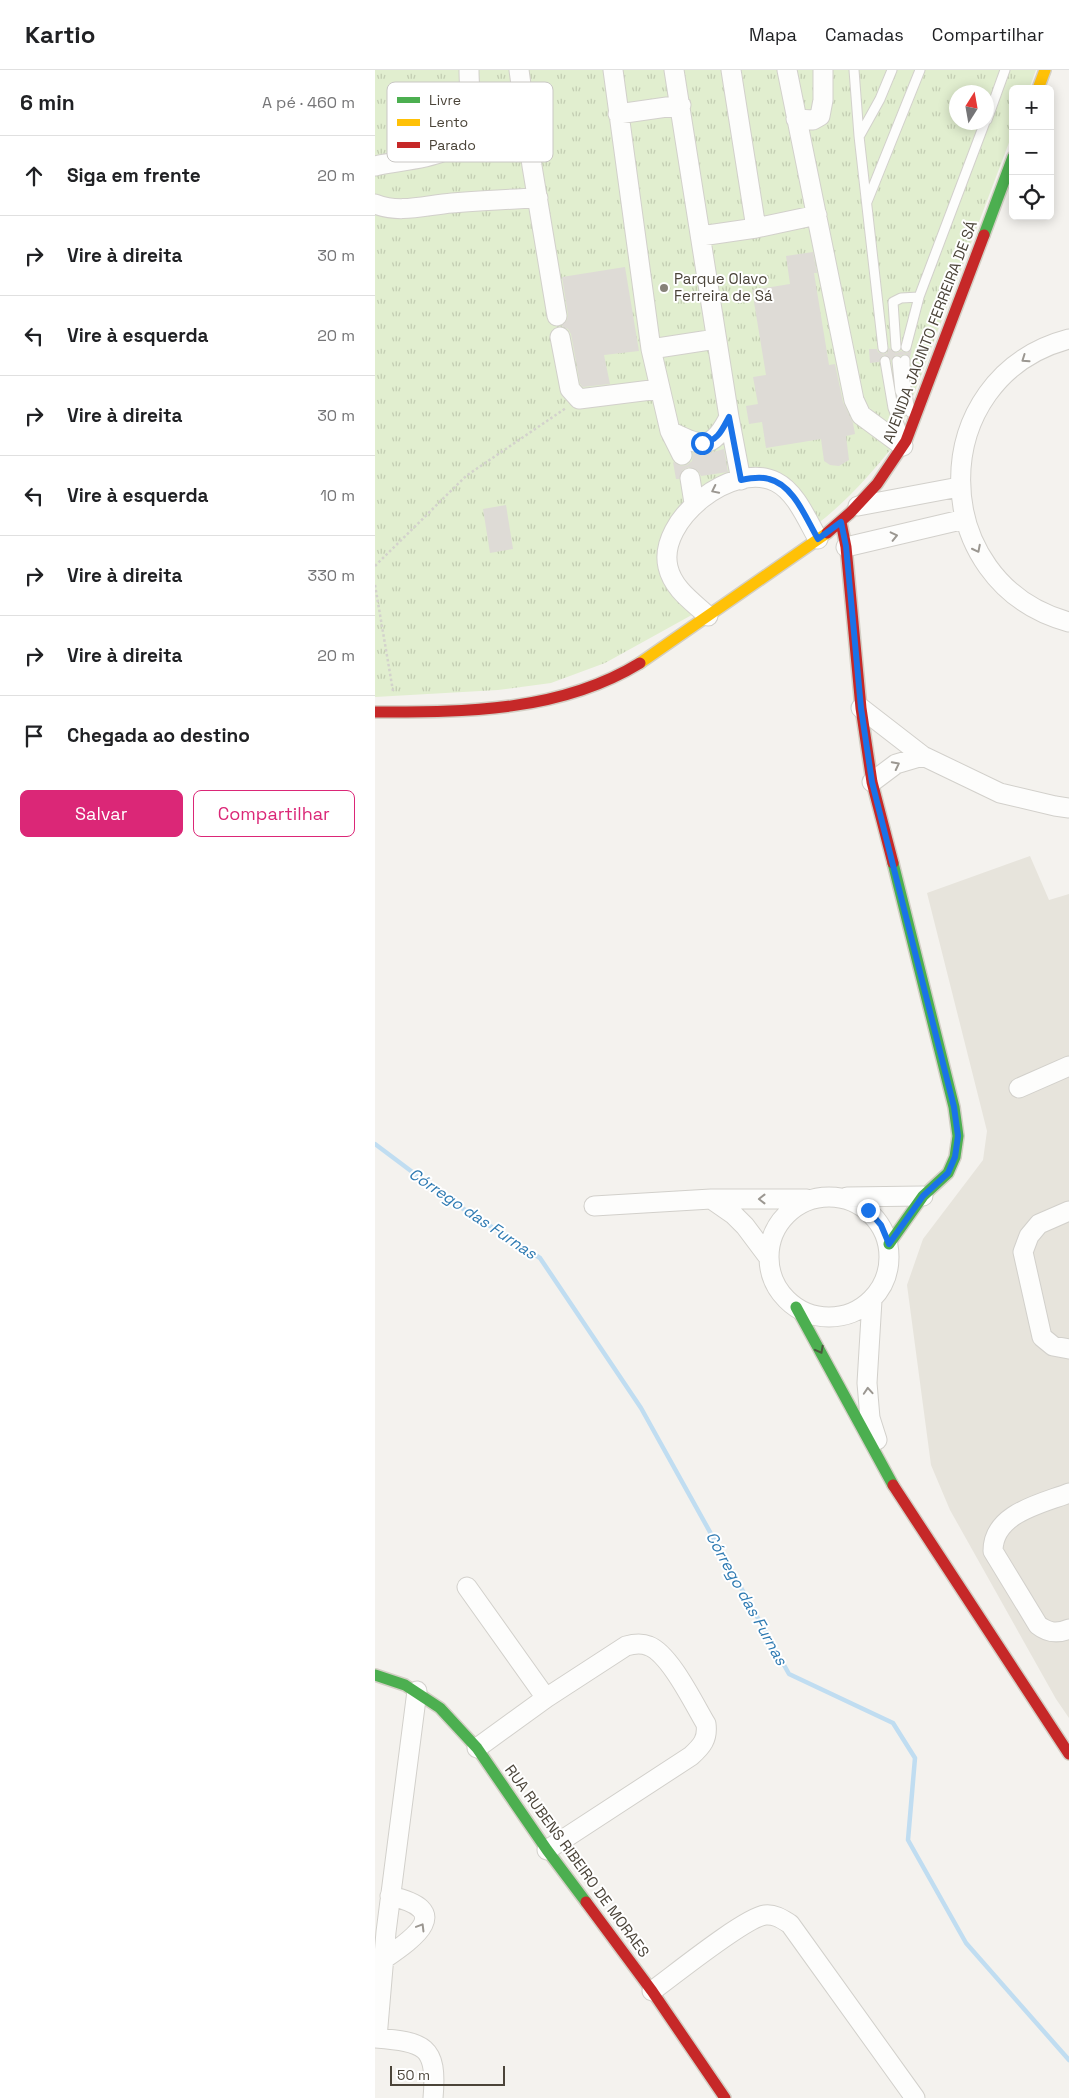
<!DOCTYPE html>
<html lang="pt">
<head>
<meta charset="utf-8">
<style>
	:root { --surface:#fff; --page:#f2f2f2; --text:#202124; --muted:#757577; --line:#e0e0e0; --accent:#db2777 }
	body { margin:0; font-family:"Space Grotesk",sans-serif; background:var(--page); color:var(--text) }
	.controls { position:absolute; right:15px; top:15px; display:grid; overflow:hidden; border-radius:8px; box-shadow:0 2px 12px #0003 }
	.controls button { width:45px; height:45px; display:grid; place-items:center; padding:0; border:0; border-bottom:1px solid var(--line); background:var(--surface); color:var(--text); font:25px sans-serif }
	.compass { position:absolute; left:574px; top:15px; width:45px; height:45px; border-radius:50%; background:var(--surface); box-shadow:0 2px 12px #0003; rotate:11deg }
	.scale { position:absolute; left:15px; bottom:12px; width:115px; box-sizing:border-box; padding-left:5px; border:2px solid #4b4439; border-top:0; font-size:14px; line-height:18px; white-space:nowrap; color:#4b4439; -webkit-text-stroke:4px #fff; paint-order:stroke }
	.stop { position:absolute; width:15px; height:15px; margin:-11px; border:4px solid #1a73e8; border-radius:50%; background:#fff }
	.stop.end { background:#1a73e8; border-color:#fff; box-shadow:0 1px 5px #0008 }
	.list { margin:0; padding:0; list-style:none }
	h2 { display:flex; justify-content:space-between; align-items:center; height:65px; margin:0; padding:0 20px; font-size:21px }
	h2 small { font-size:16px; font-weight:400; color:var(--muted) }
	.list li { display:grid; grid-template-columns:32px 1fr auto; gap:15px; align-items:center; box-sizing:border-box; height:80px; padding:0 20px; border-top:1px solid var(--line) }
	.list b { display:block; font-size:19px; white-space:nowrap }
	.list em { font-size:16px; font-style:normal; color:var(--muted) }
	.actions { display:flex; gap:10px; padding:15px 20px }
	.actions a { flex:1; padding:11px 0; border:1px solid var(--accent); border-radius:8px; text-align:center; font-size:18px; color:var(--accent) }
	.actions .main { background:var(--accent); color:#fff }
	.icon { flex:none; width:28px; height:28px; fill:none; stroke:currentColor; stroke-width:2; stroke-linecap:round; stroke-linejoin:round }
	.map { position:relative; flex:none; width:694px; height:2028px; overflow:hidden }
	header { display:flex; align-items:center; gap:30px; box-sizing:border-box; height:70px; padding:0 25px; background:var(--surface); border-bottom:1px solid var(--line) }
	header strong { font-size:24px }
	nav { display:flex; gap:28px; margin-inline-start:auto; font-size:18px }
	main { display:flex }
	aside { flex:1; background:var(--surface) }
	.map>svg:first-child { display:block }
</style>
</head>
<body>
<header>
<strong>Kartio</strong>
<nav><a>Mapa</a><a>Camadas</a><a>Compartilhar</a></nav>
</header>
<main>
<aside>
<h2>6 min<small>A pé · 460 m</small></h2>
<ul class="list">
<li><svg class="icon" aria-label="ahead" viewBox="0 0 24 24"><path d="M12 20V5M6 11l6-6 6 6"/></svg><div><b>Siga em frente</b></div><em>20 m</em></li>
<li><svg class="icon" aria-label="right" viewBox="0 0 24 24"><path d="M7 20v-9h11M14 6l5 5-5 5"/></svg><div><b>Vire à direita</b></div><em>30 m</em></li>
<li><svg class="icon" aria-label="left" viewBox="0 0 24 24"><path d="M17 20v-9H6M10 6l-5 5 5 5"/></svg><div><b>Vire à esquerda</b></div><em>20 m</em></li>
<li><svg class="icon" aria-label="right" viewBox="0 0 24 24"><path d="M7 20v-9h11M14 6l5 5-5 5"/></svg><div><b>Vire à direita</b></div><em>30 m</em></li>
<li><svg class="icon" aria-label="left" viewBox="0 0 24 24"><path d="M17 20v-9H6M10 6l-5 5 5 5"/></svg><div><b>Vire à esquerda</b></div><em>10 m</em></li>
<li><svg class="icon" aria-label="right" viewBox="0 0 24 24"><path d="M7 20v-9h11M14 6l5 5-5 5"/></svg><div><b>Vire à direita</b></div><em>330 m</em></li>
<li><svg class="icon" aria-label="right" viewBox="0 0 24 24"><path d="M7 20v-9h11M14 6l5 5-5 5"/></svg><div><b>Vire à direita</b></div><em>20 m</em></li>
<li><svg class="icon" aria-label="arrive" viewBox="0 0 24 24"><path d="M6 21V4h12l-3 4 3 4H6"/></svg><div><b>Chegada ao destino</b></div></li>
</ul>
<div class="actions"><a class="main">Salvar</a><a>Compartilhar</a></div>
</aside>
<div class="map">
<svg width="694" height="2028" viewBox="0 0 694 2028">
	<defs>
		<pattern id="grass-tufts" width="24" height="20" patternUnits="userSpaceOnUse" patternTransform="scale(1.25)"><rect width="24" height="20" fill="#e1eecf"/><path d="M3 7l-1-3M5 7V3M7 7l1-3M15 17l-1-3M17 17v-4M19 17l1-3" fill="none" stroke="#c3cdb2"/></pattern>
	</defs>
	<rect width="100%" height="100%" fill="#f4f2ee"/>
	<path fill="#e7e4dc" d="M655,786L674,830L694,824V1648L681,1629L575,1440L556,1395L532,1215L548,1169L608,1090L612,1061L552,823Z"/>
	<path fill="url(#grass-tufts)" fill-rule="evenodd" d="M0,0H661L654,19H638V62L520,374C496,404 471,432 441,455L409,414L335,418L289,489L324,541L230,593L176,613L123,620L0,627ZM582,22H612V52H582Z"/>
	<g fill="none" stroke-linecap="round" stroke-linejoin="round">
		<path stroke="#c0ddf1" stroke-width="4.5" d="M0,1074L76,1131L165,1188L266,1338L414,1604L518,1653L540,1688L533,1770L591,1873L694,1990"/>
	</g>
	<path fill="#dedbd6" d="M438,182L442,203H439L454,295L460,294L468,332L478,353L480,364L471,366L474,390L464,396L455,395L449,391L446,369L391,378L387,352L374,354L371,336L383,334L378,307L391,305L377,220L415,214L411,186Z
		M250,197L264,281L229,285L235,314L208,317L205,314L196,264L193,259L186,256L192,250L193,245L187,207Z
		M514,278L521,283L526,281L532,283L537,279L535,287L530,284L525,286L521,285L516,290L509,285L506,287L504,292L495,293L494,279H502L503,282L508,284L512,283Z
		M349,379L353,402L326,406L323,401L314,397L308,400L304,409H301L298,392L306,396L312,395L317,391L318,383L330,384Z
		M131,435L138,479L115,483L108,439Z"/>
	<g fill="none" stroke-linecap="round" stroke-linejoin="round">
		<defs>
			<path id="lane" d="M479,0L484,66L508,278
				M612,50L630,0
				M485,65L505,29L517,0
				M492,132L545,0
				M521,277L518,232L526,228L544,227
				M531,277L544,227L610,52
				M530,290V311L535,342
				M510,291L518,338L528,364
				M522,291L525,321L529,329"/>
			<path id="street" d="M144,0L157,96L182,246
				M238,0L276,279L295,361L307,385
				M299,0L354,347L366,410
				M412,0L479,330L486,345L528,376
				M243,44L306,35
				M421,49L438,50L445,46L448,30V0
				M0,96C30,88 83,92 93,54C97,37 94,17 94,0
				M0,134C25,144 51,135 77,133C105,131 134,129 163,128
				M381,158L442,145
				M326,166L381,158L356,0
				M185,267L195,319L204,329L284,319
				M694,269C549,307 550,513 694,552
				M276,279L341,269
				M295,361C326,377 337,381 354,347
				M315,408L319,433
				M483,436L584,417
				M471,477L590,449
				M333,546C318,532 298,519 293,497C282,450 358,390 401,412C421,422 432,450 443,469
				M486,638L548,686L625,723L680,736L694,738
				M497,712L521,694L548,686
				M644,1018L694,996
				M472,1127L548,1126
				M394 1187a60 60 0 1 1 120 0a60 60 0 1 1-120 0Z
				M336,1129L359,1145L370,1156L394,1188
				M219,1136L336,1129H432
				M694,1141L664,1154L654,1166L648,1182L667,1267L678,1276L694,1279
				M497,1230L492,1313L495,1348L502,1370
				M694,1423C666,1434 618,1443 618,1481L663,1555C673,1563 682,1564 694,1559
				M92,1517L171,1628
				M102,1678L171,1628L251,1576C258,1574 267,1573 274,1576C295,1584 319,1634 331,1654C333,1669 327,1676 316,1686L172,1780
				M9,1889C41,1867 79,1840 15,1826
				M277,1921C298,1906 369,1848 390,1845C400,1844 407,1849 415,1854L540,2028
				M0,1968C49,1972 63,1975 58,2028
				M2,1968L11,1862L42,1621"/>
			<path id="fast" d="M609,165L638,87
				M514,1174L548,1126L573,1103L580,1087L583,1066L579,1037L518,793
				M421,1237L518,1415
				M0,1605L30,1615L65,1638L102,1678L172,1780L211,1832"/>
			<path id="slow" d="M663,19L670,0
				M265,593L452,463"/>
			<path id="jam" d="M466,452L471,477L486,638L497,712L518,793
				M452,463L475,443L502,414L531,371L609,165
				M0,642C91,642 185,642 265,593
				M518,1415L694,1684
				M211,1832L277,1921L350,2028"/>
		</defs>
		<use href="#lane" stroke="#d2d0cb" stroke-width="11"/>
		<use href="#street" stroke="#d2d0cb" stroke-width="21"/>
		<use href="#fast" stroke="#d3cfc5" stroke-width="14"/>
		<use href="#slow" stroke="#d3cfc5" stroke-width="14"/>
		<use href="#jam" stroke="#d3cfc5" stroke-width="14"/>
		<path stroke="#d3d2cc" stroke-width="2.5" stroke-dasharray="2.5 2.5" stroke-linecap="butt" d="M0,496L91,406L191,338
			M0,515L18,621"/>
		<use href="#lane" stroke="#fdfdfc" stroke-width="9"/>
		<use href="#street" stroke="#fdfdfc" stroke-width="19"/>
		<use href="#fast" stroke="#4caf50" stroke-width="11"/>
		<use href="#slow" stroke="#ffc107" stroke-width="11"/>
		<use href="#jam" stroke="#c62828" stroke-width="11"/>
	</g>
	<defs><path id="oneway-chevron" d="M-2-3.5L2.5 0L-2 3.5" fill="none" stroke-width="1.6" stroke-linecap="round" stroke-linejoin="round" transform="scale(1.25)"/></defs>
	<g stroke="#9b9791">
		<use href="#oneway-chevron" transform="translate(650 289) rotate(145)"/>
		<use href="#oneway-chevron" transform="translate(340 420) rotate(154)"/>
		<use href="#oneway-chevron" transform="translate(519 466) rotate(-13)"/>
		<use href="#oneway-chevron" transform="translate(602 479) rotate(63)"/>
		<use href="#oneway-chevron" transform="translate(521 695) rotate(-27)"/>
		<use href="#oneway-chevron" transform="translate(387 1129) rotate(180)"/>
		<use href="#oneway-chevron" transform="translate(493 1321) rotate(-94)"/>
		<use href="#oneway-chevron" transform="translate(46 1857) rotate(-59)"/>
	</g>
	<use stroke="#4b593e" href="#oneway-chevron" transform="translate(445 1280) rotate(62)"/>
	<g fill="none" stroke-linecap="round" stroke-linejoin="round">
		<path stroke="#1a73e8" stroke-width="6" d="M327,373C343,371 347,360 354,347L366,410C375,408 385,406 394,409C419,415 431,449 443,469L466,452L471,476L486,638L497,712L579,1037L583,1066L580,1087L573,1103L548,1126L514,1174L506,1155L493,1140"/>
	</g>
	<circle fill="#868178" stroke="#fff" stroke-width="2" cx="289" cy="218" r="5"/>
	<g text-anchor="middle" stroke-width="4" stroke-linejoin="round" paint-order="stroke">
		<g font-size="15" fill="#4b4439" stroke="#fff" text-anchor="start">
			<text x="299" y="214">Parque Olavo<tspan x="299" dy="17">Ferreira de Sá</tspan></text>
		</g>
		<g font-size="15" fill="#4b4439" stroke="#fff">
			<text transform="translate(555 262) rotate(-69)" y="5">AVENIDA JACINTO FERREIRA DE SÁ</text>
			<text transform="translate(202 1791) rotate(54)" y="5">RUA RUBENS RIBEIRO DE MORAES</text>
		</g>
		<g font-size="16" font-style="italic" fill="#2e7ab2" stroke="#fff">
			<text transform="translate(98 1143) rotate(34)" y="6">Córrego das Furnas</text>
			<text transform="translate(372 1528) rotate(61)" y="6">Córrego das Furnas</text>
		</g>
	</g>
	<rect x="12" y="12" width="166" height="80" rx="8" fill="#fff" stroke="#c9c7c4" stroke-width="1"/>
	<rect x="22" y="27" width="23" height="6" fill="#4caf50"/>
	<rect x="22" y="49" width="23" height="7" fill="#ffc107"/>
	<rect x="22" y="72" width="23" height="6" fill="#c62828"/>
	<g font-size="14" fill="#4b4439">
		<text x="54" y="35">Livre</text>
		<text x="54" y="57">Lento</text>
		<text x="54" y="80">Parado</text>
	</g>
</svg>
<div class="controls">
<button>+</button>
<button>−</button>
<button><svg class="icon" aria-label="locate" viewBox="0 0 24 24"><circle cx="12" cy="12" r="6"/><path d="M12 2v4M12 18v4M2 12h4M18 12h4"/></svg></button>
</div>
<svg class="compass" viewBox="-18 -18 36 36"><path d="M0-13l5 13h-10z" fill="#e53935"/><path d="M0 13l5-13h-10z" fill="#757577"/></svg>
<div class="scale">50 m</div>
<div class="stop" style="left:327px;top:373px"></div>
<div class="stop end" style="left:493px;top:1140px"></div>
</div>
</main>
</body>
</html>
